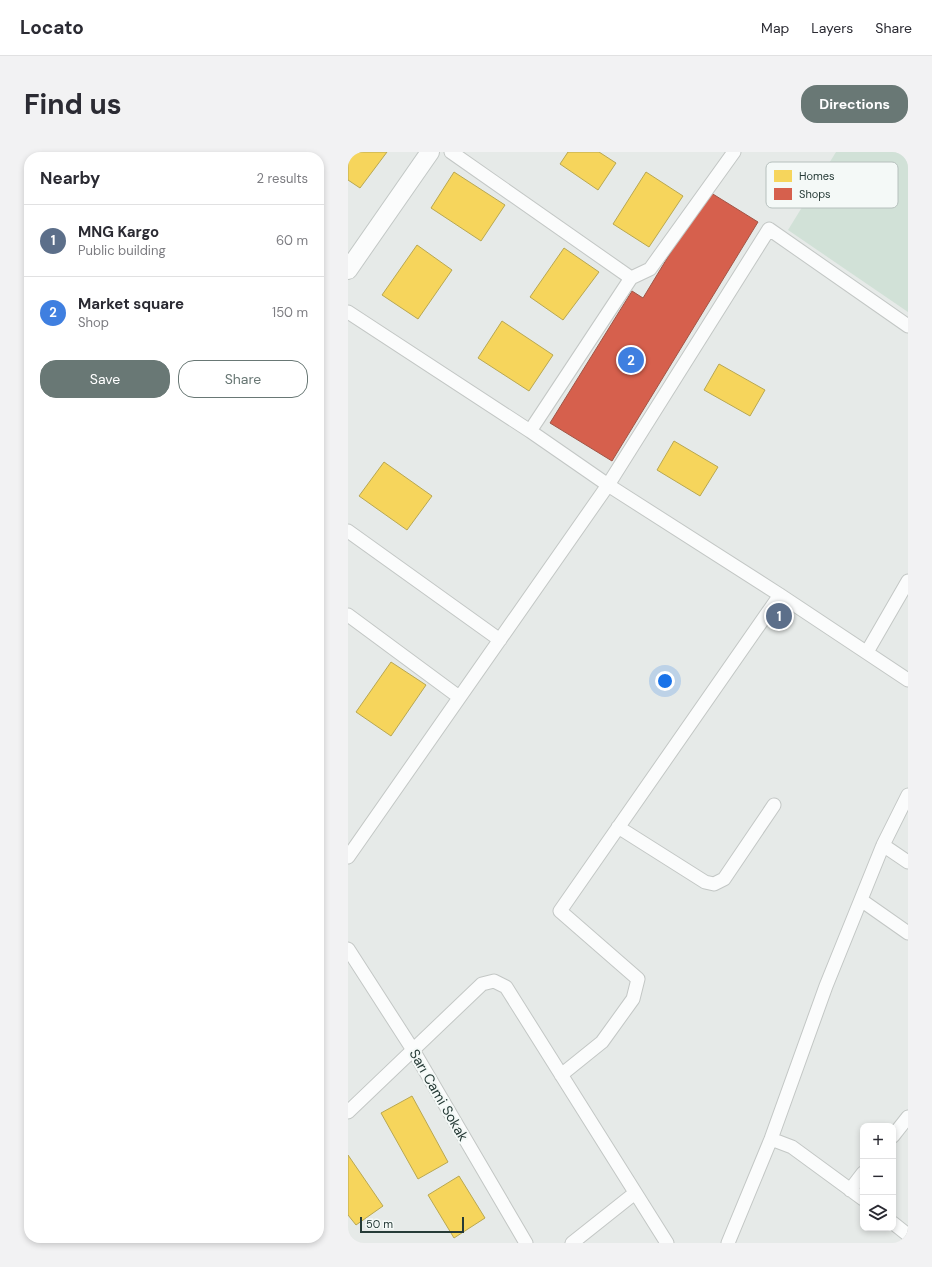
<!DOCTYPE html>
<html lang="en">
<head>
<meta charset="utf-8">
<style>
	:root { --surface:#fff; --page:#f2f2f3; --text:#2b2b33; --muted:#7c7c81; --line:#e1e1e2; --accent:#697875 }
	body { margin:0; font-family:"DM Sans",sans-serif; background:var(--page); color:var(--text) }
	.controls { position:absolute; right:12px; bottom:12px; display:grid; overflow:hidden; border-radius:8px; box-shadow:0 2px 6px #0003 }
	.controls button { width:36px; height:36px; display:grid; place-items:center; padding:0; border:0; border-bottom:1px solid var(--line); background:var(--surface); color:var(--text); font:20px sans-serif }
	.scale { position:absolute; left:12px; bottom:10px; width:104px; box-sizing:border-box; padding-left:4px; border:2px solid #263b37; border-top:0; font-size:11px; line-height:14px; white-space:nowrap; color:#263b37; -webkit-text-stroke:3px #f4f9f7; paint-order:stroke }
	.you { position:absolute; left:317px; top:529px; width:14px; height:14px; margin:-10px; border:3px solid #fff; border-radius:50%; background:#1a73e8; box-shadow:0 0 0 6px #1a73e833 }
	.badge { display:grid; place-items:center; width:26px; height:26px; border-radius:50%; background:var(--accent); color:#fff; font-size:13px; font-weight:700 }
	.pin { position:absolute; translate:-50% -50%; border:2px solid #fff; box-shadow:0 1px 4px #0006 }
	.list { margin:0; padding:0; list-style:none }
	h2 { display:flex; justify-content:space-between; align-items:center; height:52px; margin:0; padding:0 16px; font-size:17px }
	h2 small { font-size:13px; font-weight:400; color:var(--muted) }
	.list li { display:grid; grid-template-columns:26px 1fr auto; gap:12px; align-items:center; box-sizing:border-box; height:72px; padding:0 16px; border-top:1px solid var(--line) }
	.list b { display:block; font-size:15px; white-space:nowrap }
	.list p { margin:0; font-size:13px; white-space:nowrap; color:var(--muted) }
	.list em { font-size:13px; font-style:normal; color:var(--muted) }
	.actions { display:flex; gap:8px; padding:12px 16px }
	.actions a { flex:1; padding:9px 0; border:1px solid var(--accent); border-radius:16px; text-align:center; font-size:14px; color:var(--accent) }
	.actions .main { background:var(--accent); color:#fff }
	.icon { flex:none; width:22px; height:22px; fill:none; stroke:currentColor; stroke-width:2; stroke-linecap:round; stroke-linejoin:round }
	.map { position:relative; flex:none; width:560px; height:1091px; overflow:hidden; border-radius:16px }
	header { display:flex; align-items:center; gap:24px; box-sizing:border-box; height:56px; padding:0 20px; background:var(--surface); border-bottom:1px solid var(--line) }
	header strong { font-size:19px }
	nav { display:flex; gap:22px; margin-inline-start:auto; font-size:14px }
	.intro { display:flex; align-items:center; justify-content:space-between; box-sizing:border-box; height:96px; padding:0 24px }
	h1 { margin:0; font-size:28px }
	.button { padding:10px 18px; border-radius:16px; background:var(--accent); color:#fff; font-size:14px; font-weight:700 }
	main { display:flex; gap:24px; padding:0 24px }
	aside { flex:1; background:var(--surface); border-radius:16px; box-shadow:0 2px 6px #0003 }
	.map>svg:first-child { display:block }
</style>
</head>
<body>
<header>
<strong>Locato</strong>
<nav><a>Map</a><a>Layers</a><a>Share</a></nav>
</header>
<div class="intro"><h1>Find us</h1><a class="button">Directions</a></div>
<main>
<aside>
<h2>Nearby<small>2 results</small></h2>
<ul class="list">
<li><span class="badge" style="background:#5c6f8a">1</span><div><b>MNG Kargo</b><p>Public building</p></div><em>60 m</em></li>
<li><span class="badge" style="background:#3f7fe0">2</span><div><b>Market square</b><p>Shop</p></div><em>150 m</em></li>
</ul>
<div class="actions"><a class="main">Save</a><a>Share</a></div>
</aside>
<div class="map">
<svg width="560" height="1091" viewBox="0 0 560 1091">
	<rect width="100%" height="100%" fill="#e6eae8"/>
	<path fill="#d1e1d7" d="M488,0H560V160L440,78Z"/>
	<path fill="#f6d55c" stroke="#b8a751" d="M0,0H39L12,36L0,28Z
		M220,0H251L268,11L250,38L212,12Z
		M106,20L157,53L133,89L83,56Z
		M298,20L335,44L301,95L265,72Z
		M69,93L104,118L70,167L34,143Z
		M216,96L251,120L215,168L182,145Z
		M154,169L205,203L181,239L130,206Z
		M371,212L417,238L402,264L356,238Z
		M326,289L370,315L352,344L309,318Z
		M36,310L84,344L59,378L11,344Z
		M43,510L78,533L43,584L8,560Z
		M64,944L100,1010L70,1027L33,961Z
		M0,1003L35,1054L8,1073L0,1063Z
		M111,1024L137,1066L106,1086L80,1043Z"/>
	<path fill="#d6604d" stroke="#a15546" d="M360,39L410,70L264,309L202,271L284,139L295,146Z"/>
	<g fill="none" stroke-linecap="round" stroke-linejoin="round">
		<defs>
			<path id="street" d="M103,0L283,126L182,279
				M283,126L302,117L386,0
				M0,160L182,279L260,333L432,443L560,528
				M0,379L152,488
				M0,463L111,545
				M519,500L560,429
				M270,675L357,730L366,732L376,727L426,653
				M535,693L560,710
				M0,705L260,333L421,77L560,174
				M513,748L560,781
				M0,797L65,898L178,1091
				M213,923L254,890L285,847L290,827L212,759L432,443
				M0,960L134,832L146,829L158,835L319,1091
				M545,984L560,965
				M423,987L444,995L515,1047
				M502,1038L515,1021
				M545,1071L560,1083
				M224,1091L287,1041
				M380,1091L423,987L478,834L535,693L560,643"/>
			<path id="secondary" d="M0,118L82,0"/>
		</defs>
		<use href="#street" stroke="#c3c7c5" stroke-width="15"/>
		<use href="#secondary" stroke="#c3c8c6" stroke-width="20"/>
		<use href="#street" stroke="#fbfcfc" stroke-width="13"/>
		<use href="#secondary" stroke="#fbfcfc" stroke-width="18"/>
	</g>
	<g text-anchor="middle" stroke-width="4" stroke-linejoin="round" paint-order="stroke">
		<g font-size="14" fill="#263b37" stroke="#f4f9f7">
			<text transform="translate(91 943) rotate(60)" y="5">Sarı Cami Sokak</text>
		</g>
	</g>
	<rect x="418" y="10" width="132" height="46" rx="6" fill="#f4f9f7" stroke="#b6c0bd" stroke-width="1"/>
	<rect x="426" y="18" width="18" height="12" fill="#f6d55c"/>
	<rect x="426" y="36" width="18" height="12" fill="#d6604d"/>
	<g font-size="11" fill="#263b37">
		<text x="451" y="28">Homes</text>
		<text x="451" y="46">Shops</text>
	</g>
</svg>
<div class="controls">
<button>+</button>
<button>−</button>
<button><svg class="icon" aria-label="layers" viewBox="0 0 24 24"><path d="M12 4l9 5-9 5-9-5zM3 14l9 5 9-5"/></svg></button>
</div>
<div class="scale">50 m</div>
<div class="you"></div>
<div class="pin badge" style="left:431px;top:464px;background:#5c6f8a">1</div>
<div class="pin badge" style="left:283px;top:208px;background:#3f7fe0">2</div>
</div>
</main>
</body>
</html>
